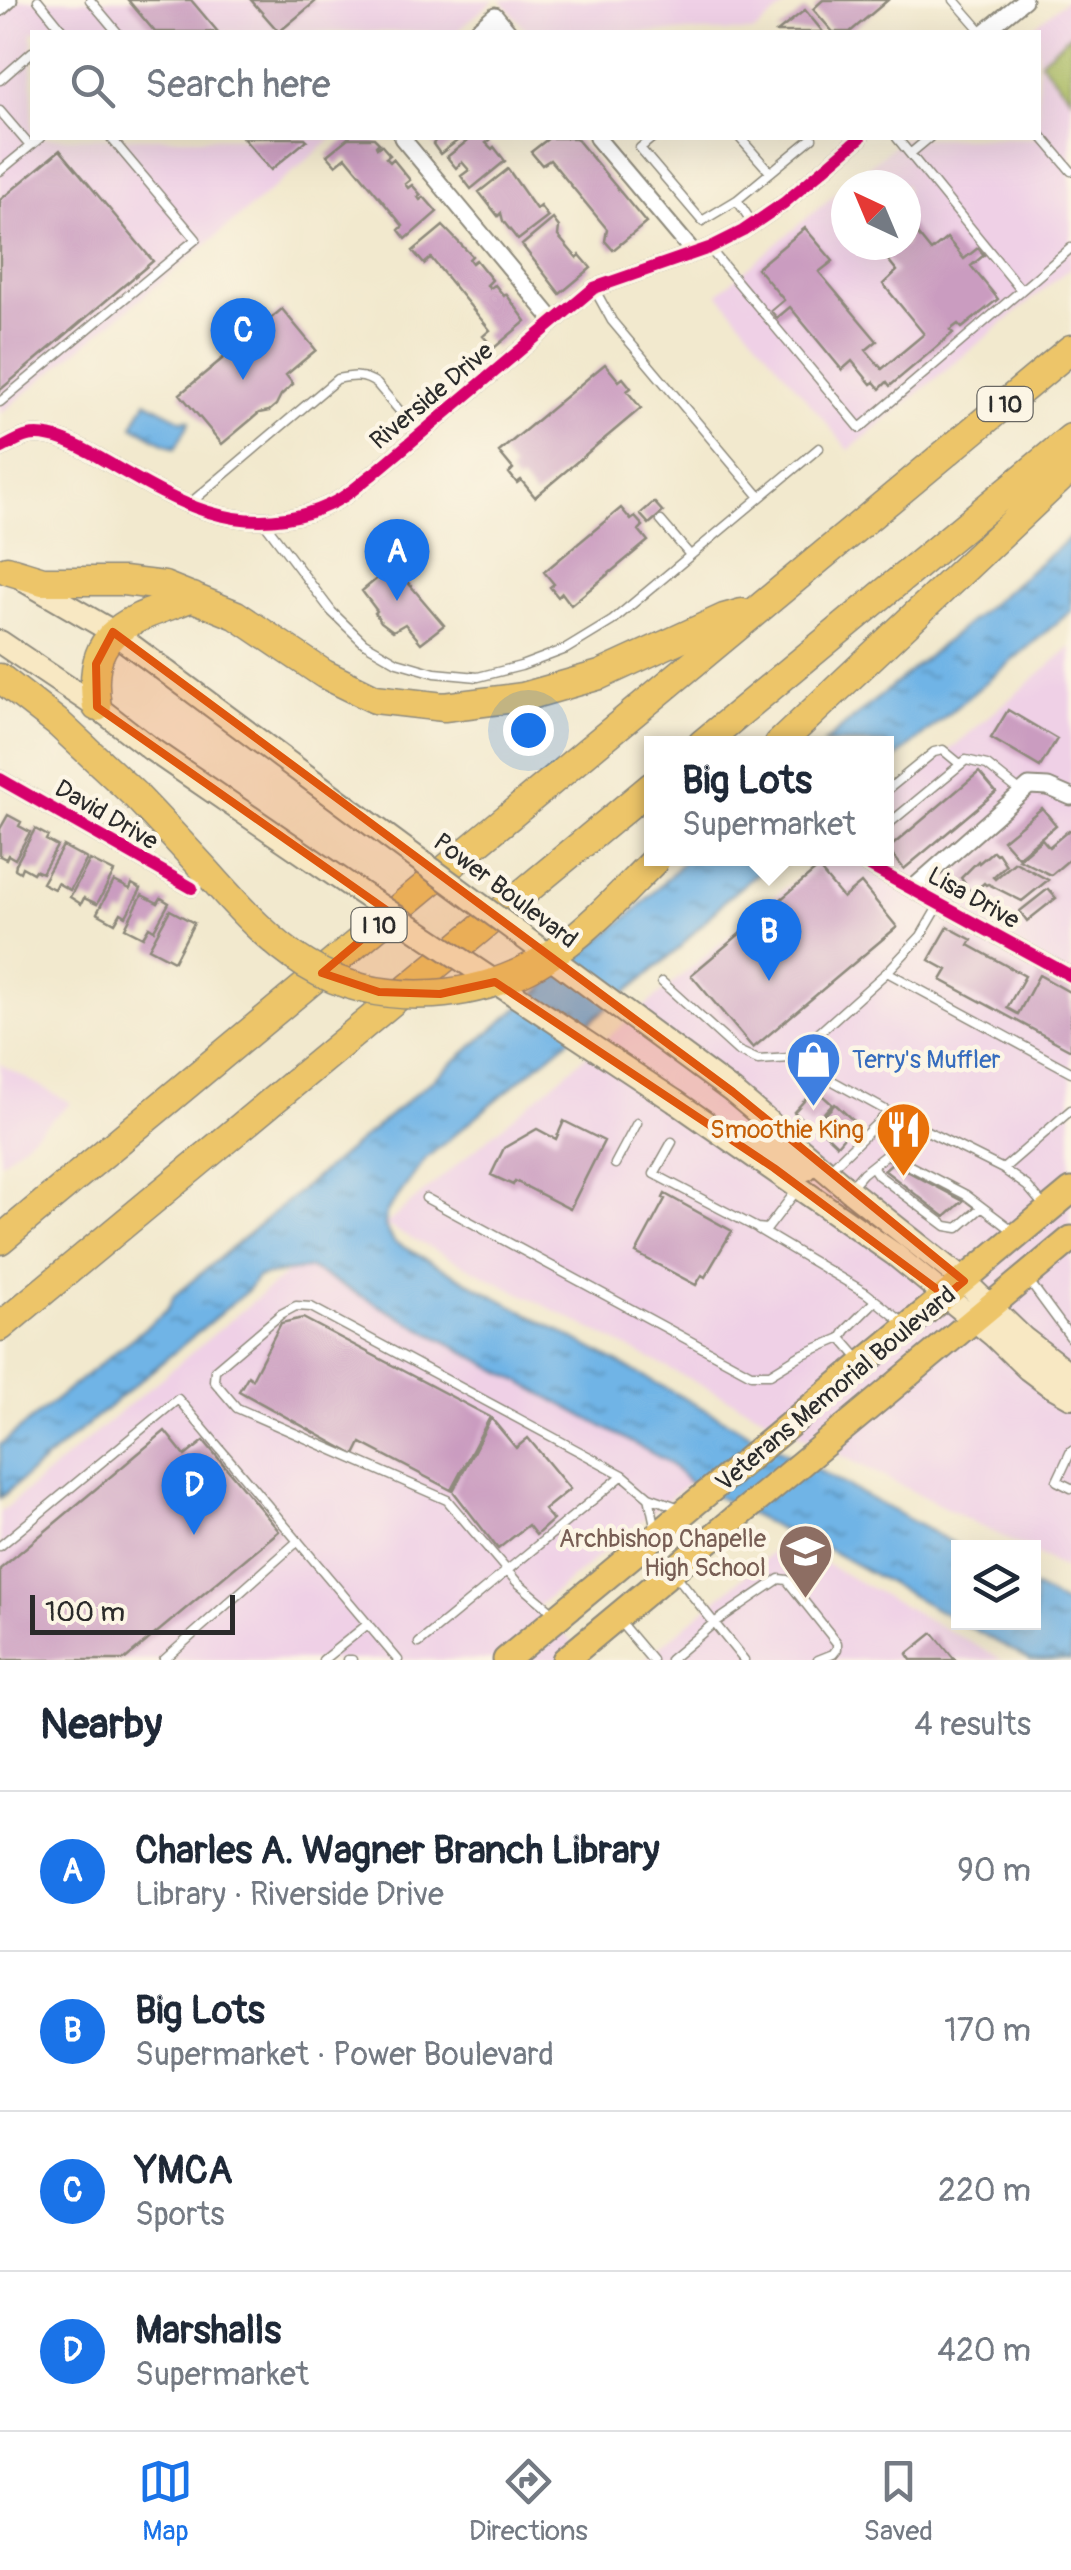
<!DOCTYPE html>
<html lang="en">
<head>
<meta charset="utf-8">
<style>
	:root { --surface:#fff; --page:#f6f6f7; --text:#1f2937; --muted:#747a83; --line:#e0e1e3; --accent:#1a73e8 }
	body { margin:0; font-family:Pangolin,sans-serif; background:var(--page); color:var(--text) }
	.controls { position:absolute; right:30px; bottom:30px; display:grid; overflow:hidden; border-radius:0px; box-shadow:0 10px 40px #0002 }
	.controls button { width:90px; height:90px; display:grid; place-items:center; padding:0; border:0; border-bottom:2px solid var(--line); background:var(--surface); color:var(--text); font:50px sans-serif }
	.compass { position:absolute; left:831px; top:170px; width:90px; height:90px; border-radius:50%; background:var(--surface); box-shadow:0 10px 40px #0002; rotate:316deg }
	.scale { position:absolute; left:30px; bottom:25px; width:205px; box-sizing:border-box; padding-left:10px; border:5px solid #2b2b2b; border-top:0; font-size:28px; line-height:35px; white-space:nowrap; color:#2b2b2b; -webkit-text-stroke:8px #fcf5e5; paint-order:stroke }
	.you { position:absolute; left:528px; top:730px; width:35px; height:35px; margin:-25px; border:8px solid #fff; border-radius:50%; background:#1a73e8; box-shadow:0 0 0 15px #1a73e833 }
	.badge { display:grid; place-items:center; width:65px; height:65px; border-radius:50%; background:var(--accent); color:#fff; font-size:32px; font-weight:700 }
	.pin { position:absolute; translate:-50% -82px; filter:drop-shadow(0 2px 5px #0008) }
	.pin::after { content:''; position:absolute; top:52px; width:35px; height:30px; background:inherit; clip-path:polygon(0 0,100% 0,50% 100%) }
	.popup { position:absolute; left:644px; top:736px; width:250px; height:130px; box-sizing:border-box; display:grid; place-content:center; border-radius:0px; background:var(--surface); filter:drop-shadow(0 2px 8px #0005); font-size:32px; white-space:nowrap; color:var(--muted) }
	.popup b { font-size:38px; color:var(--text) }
	.popup::after { content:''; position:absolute; left:50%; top:100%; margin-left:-20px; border:20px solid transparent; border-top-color:var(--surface) }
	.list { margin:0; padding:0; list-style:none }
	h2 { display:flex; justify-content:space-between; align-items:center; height:130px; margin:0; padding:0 40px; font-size:42px }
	h2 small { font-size:32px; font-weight:400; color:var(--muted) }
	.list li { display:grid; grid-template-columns:65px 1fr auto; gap:30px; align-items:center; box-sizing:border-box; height:160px; padding:0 40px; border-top:2px solid var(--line) }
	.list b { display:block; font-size:38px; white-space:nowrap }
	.list p { margin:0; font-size:32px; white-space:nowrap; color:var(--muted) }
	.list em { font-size:32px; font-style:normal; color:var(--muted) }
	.icon { flex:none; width:55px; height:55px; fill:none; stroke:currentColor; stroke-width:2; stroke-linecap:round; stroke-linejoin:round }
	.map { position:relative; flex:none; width:1071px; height:1660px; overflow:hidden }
	.search { position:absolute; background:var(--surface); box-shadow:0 10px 40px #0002; left:30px; right:30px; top:30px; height:110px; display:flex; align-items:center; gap:25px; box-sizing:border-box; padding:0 35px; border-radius:0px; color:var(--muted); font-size:38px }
	.sheet { height:770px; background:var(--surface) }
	nav { display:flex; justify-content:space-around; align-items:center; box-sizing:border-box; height:140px; border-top:2px solid var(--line); background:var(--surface); font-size:28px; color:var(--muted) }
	nav a { display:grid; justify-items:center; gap:5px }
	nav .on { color:var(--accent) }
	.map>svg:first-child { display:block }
</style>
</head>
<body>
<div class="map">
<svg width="1071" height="1660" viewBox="0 0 1071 1660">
	<defs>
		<pattern id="water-ripples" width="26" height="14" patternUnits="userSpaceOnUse" patternTransform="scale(2.5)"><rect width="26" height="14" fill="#70b4e6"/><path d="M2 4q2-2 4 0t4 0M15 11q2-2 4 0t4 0" fill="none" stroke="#5c93bb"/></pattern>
	</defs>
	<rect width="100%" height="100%" fill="#fcf5e5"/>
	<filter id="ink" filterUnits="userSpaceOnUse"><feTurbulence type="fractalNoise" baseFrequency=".01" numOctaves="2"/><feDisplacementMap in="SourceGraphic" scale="20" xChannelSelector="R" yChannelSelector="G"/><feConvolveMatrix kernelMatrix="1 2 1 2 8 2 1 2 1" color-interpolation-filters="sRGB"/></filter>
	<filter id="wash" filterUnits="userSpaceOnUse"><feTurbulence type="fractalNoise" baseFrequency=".0048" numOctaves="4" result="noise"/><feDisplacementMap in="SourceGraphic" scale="40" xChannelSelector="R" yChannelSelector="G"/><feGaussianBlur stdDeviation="2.25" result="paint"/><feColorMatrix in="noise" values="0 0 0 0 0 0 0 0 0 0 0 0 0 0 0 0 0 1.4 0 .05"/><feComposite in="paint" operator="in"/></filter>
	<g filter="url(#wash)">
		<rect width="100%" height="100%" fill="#f2e9ce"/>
		<path fill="#efd0e6" d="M19,0H494L456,32H32V138H333L213,239L0,414V16Z
			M501,0H793L754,32H528Z
			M1066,0H1071V267L849,450L718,293L846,185V245H906V185H846L903,138H1038V32H1028Z
			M1071,647V1572L1034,1553V1548L1023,1547L385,1225L820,859L886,858L887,803Z
			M0,1064L71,1103L0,1163Z
			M300,1262L668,1462L689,1482L538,1606L589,1660H0V1513Z
			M785,1542L1003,1660H644Z"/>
		<path fill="#aabc60" stroke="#6a7446" stroke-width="2.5" d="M1071,34V98L1040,61Z"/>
		<path fill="url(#water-ripples)" stroke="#4e7088" stroke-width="2.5" d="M146,401L183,421L185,419L190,421L175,449L133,426Z
			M1071,537V611L887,765L886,744L824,743Z
			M686,859H775L727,898L676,951L426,1158L386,1213L385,1227L394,1242L960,1547L958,1621L809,1539L779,1529L689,1482L668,1462L310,1268L257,1277L247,1291L0,1498V1445L167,1310L174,1296L638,908Z
			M1034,1587L1071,1608V1660H1031L962,1623L1034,1622Z"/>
		<g id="blocks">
			<path fill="#ca9cc0" d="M128,0H191L218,32H155Z
				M251,0H313L315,2L279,32Z
				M823,0H888L850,32H833L813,9Z
				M805,10L823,32H777Z
				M243,138H305L307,140L271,170Z
				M348,138H374L379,143L376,146L377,148L381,145L390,155L386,158L390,162L393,159L410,180L405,184L408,188L412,185L421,195L418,197L420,200L424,197L437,212L406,239L399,230L403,226L346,157L336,165L327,155Z
				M432,138H461L440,154L433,144L435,141Z
				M471,138H488L490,140L486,143L492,149L494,147L505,161L471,189L461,176L469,170L462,162L456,168L447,157Z
				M549,138H576L646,223L613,250L605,241L607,229L550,160L542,165L531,152Z
				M60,150L153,261L0,390V200Z
				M508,169L536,209L540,206L548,217L518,240L503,221L501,213L498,216L479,192Z
				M553,219L559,227L558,236L577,258L580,255L591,268L560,294L522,245Z
				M906,220L931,251L947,238L964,259L978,248L984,255L971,266L998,299L962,328L958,324L950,330L953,333L890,386L887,382L880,389L874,382L871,384L852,361L842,370L790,307L777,318L771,311L784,300L757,268L805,228L833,261L819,272L877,341L866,350L882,369L924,334L883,284L897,271L876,245H906Z
				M443,226L472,256L469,259L472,263L476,260L492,280L487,285L490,288L495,285L504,296L506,294L526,321L494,348L483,336L490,330L431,258L424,264L413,251Z
				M282,309L316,350L286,375L293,384L281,395L276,405L269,411L259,413L222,444L180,394Z
				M605,364L619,381L623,378L631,388L627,391L641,408L535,497L521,480L517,483L509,473L513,469L499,452Z
				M654,502L663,512L649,524L640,514Z
				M621,508L631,520L635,517L643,526L639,530L648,541L571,605L562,593L558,597L550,587L554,584L544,572Z
				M393,565L444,625L421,643L405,624L393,631L381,622L375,613L377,611L362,591Z
				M1008,710L1057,739L1040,767L991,738Z
				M979,772L996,792L904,869L888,849Z
				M1042,808L1056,825L1018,857L1003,840Z
				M8,815L21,822L19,826L30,832L15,859L8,855L6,859L0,856V829Z
				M35,829L48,836L46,840L57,846L42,873L35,870L33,873L22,867L20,872L15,869L16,864Z
				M1069,830L1071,831V858L1051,875L1019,859L1042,839L1049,847Z
				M63,846L87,859L70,890L57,883L54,889L42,883Z
				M993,851L996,854L998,853L1006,865L993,877L995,879L1015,862L1048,880L1022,901L988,884L986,885L984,883L974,892L969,890L961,878L978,861L979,863Z
				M90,860L114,872L97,904L84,898L81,904L70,897Z
				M818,868L843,898L861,883L897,927L753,1048L691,975Z
				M114,881L130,889L132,884L141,889L126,916L121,913L115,923L97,913Z
				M1048,889L1056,898L1027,921L1020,911Z
				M142,895L158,903L161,898L169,903L154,930L149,927L143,937L125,928Z
				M170,910L194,923L174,961L149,948Z
				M948,927L972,940L969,945L1025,976L1007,1008L1018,1014L1039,975L1071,993V1050L941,980L947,970L929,960Z
				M815,1089L832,1104L811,1127L794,1112Z
				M835,1104L856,1123L837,1145L816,1125Z
				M564,1121L604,1141L570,1209L515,1181L513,1185L491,1175L504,1148L537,1129L556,1139Z
				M892,1163L963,1201L945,1217L884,1170Z
				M665,1194L732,1231L705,1277L702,1275L696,1285L636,1253L665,1199L663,1198Z
				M303,1318L490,1417L451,1490L361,1443L355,1455L239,1391L248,1376L252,1379L281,1323Z
				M491,1418L516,1448L528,1438L570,1489L544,1510L553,1520L536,1535L528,1525L498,1549L453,1491Z
				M165,1431L185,1456L204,1441L279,1531L124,1660H0V1569Z
				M933,1633L955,1660H911L907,1654Z"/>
		</g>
	</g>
	<g filter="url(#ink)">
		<use href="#blocks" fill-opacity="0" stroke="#8e8a7c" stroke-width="2.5"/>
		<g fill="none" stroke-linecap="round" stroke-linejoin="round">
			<defs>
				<path id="lane" d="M38,0L64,32
					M90,0L117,32
					M954,0L982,32
					M0,80L32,52
					M0,111L30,146
					M1038,132L1071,171
					M652,138L640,148L702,221L737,200L812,138
					M740,138L770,172
					M897,138L1021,290
					M911,153L929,138
					M0,171L40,138
					M737,200L753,224
					M709,248L860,428L1071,248
					M595,290L612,321L760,497
					M0,402L196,239L111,138
					M188,505L337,379C352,376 364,374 377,384L419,434
					M263,521L332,612L364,643L397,662L435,673L478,677L521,666L566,649L612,621L819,448
					M661,521L690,555
					M886,791L934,752L943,750L960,764
					M886,826L966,760L987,765L1021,792
					M887,972L921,936L939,905
					M662,982L738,1051L758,1060L791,1058
					M672,1142L654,1174L757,1228L767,1229L797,1190
					M615,1164L637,1123
					M872,1166L878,1175L946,1226L958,1228L982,1207
					M831,1168L889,1112
					M1003,1169L889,1112L791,1058L887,972L1071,1072
					M850,1188L863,1173L887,1154L966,1195L1015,1232
					M426,1198L751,1374H770L801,1355L841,1338
					M1045,1207L1027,1186L1003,1169L1071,1110
					M758,1229L866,1293L905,1324
					M1029,1281L1071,1338
					M861,1361L841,1338L846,1330L875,1301
					M1071,1451L1057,1481L1071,1488
					M656,1530L649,1497L680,1508
					M0,1546L178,1399L398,1660
					M675,1574L744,1660
					M555,1614L516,1581L447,1500L237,1408L214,1381L215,1370L281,1314L296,1306L311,1307L623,1475L649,1497
					M619,1621L652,1660
					M419,1643L623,1475
					M164,1660L298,1541
					M323,1660L368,1624
					M347,1660H352
					M670,1660L714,1623L779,1579L787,1580L837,1643V1649L833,1654L818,1660"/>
				<path id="street" d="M0,8L9,0
					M475,32L495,15L509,32
					M985,32L1024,0
					M402,138L554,321
					M597,138L694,253
					M0,449C8,445 19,438 28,436C51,431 81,447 100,458C167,496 228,537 308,513C320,509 332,504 343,497C353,491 363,481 373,474L594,288L709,248L743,231L784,203L860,138
					M0,779L192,888
					M855,858L1071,976
					M913,888L1029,786L1048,787L1071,797"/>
				<path id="secondary" d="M25,581L113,632L364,819
					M0,642L97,707L151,749
					M733,1092L849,1190L964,1281L1023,1338L1071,1375
					M676,1102L894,1254L994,1336L1028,1369L1048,1384L1071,1397
					M741,1141H761L806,1169"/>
				<path id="primary" d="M506,1660L1071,1191
					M565,1660L1071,1239"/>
				<path id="highway" d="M7,570L43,581H123L164,586L236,615L324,674L375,699L444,707L523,697L600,675L724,618L742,613
					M0,678L59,724L135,795
					M97,707C84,627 132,620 193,597
					M702,744L1071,438
					M779,744L1071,468
					M0,1240L1071,349
					M0,1327L652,786"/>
			</defs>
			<use href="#lane" stroke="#8e8a7c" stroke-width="11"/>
			<use href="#street" stroke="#8e8a7c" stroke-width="19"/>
			<use href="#secondary" stroke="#8e8a7c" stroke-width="26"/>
			<use href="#primary" stroke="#8e8a7c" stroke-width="29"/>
			<use href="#highway" stroke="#8e8a7c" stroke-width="31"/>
			<use href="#lane" stroke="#fff" stroke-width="8"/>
			<use href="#street" stroke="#fff" stroke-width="15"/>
			<use href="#secondary" stroke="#f8e8c3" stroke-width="22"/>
			<use href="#primary" stroke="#edc569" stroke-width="25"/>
			<use href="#highway" stroke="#edc569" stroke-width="28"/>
			<defs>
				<path id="secondary-bridge" d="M151,749L361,893L676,1102
					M364,819L733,1092"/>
				<path id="highway-bridge" d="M135,795C160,821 184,847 208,873C275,949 326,1000 434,994C481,991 525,975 562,947C597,922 626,888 657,858"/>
			</defs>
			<use href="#secondary-bridge" stroke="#8e8a7c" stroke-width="26" stroke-linecap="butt"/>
			<use href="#highway-bridge" stroke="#8e8a7c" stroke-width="31" stroke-linecap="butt"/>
			<use href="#secondary-bridge" stroke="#f8e8c3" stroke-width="22"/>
			<use href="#highway-bridge" stroke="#edc569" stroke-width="28"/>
			<defs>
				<path id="cycleway" d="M0,449C8,445 19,438 28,436C51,431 81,447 100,458C167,496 228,537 308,513C320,509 332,504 343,497C353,491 363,481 373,474L594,288L709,248L743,231L784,203L860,138
					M0,779L192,888
					M855,858L1071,976"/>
			</defs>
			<use href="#cycleway" stroke="#fcf5e5" stroke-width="19"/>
			<use href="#cycleway" stroke="#d6006c" stroke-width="12"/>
		</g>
	</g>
	<path fill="#df570e" fill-opacity="0.2" stroke="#df570e" stroke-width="8" stroke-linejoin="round" d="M113,632L733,1092L964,1281L946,1296L774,1168L495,982L440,994L379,992L322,973L392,914L97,707L96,664Z"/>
	<defs>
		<symbol id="shop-pin" viewBox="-11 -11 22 30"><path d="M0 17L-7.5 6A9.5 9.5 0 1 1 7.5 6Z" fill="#3f7fe0" stroke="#fcf5e5"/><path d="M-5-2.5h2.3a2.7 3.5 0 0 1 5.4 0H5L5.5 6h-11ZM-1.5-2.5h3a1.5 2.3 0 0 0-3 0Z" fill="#fff"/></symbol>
		<symbol id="restaurant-pin" viewBox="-11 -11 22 30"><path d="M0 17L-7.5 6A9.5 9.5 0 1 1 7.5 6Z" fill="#e8710a" stroke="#fcf5e5"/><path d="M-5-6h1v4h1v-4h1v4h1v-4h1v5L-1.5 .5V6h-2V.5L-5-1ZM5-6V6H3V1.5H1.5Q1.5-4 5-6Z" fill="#fff"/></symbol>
		<symbol id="school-pin" viewBox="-11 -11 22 30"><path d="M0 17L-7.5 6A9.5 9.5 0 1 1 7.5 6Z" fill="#8d6e63" stroke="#fcf5e5"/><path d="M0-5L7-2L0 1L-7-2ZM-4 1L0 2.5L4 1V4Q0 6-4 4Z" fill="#fff"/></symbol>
	</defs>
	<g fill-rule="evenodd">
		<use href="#shop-pin" x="782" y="1028" width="63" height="86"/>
		<use href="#restaurant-pin" x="872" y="1098" width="63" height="86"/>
		<use href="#school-pin" x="774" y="1520" width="63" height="86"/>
	</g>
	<g text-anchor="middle" stroke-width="9" stroke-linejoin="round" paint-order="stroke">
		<g fill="#fcf5e5" stroke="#6a6863" stroke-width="2.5">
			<rect x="977.5" y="387" width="55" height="34" rx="8"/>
			<rect x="351.5" y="908" width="55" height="34" rx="8"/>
		</g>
		<g font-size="22" font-weight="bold" fill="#2b2b2b">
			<text x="1005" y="412">I 10</text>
			<text x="379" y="933">I 10</text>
		</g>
		<g font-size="25" fill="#2b2b2b" stroke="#fcf5e5">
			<text transform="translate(431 395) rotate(-40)" y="9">Riverside Drive</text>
			<text transform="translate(107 814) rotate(30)" y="9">David Drive</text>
			<text transform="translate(506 890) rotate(37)" y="9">Power Boulevard</text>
			<text transform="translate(974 897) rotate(29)" y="9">Lisa Drive</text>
			<text transform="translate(835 1388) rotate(-40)" y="9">Veterans Memorial Boulevard</text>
		</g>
		<g font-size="25" fill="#366cbe" stroke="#fcf5e5" text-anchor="start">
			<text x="852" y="1068">Terry's Muffler</text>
		</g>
		<g font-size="25" fill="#c56008" stroke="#fcf5e5" text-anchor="end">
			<text x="864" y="1138">Smoothie King</text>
		</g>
		<g font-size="25" fill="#785e54" stroke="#fcf5e5" text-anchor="end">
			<text x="766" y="1547">Archbishop Chapelle<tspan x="766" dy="29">High School</tspan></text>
		</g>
	</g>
</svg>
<div class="controls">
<button><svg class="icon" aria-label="layers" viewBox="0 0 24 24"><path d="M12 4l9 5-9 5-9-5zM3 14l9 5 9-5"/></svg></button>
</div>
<svg class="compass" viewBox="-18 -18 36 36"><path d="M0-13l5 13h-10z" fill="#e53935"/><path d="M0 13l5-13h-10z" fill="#747a83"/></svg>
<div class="scale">100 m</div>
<div class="you"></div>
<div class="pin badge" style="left:397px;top:601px">A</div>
<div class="pin badge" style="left:769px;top:981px">B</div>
<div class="popup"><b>Big Lots</b>Supermarket</div>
<div class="pin badge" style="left:243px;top:380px">C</div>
<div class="pin badge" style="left:194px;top:1535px">D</div>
<div class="search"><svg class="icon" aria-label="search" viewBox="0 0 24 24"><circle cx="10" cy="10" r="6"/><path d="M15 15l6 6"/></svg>Search here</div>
</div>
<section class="sheet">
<h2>Nearby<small>4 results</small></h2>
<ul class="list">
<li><span class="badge">A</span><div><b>Charles A. Wagner Branch Library</b><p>Library · Riverside Drive</p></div><em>90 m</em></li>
<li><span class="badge">B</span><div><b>Big Lots</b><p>Supermarket · Power Boulevard</p></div><em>170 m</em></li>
<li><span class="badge">C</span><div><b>YMCA</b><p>Sports</p></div><em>220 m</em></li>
<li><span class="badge">D</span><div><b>Marshalls</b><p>Supermarket</p></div><em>420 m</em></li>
</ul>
</section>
<nav>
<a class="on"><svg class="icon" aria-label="map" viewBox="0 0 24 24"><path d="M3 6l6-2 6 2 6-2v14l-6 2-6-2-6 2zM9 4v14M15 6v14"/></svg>Map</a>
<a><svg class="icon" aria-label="directions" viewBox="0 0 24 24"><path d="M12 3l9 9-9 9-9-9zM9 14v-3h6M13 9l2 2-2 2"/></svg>Directions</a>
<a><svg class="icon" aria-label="saved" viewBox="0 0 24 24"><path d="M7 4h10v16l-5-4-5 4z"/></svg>Saved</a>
</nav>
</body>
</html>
